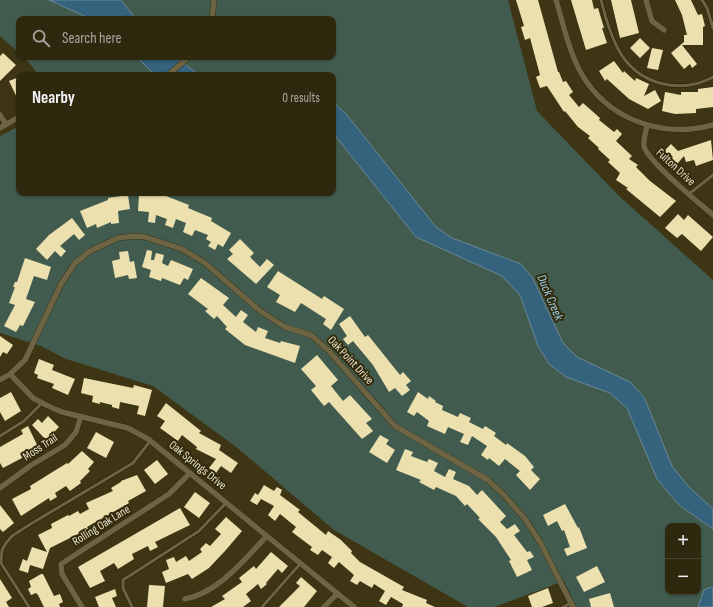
<!DOCTYPE html>
<html lang="en">
<head>
<meta charset="utf-8">
<style>
	:root { --surface:#2e280f; --page:#363018; --text:#f1f3f6; --muted:#a7a69e; --line:#49442f }
	body { margin:0; font-family:"Sofia Sans Condensed",sans-serif; background:var(--page); color:var(--text) }
	.controls { position:absolute; right:12px; bottom:12px; display:grid; overflow:hidden; border-radius:8px; box-shadow:0 1px 3px #0004 }
	.controls button { width:36px; height:36px; display:grid; place-items:center; padding:0; border:0; border-bottom:1px solid var(--line); background:var(--surface); color:var(--text); font:20px sans-serif }
	.list { margin:0; padding:0; list-style:none }
	h2 { display:flex; justify-content:space-between; align-items:center; height:52px; margin:0; padding:0 16px; font-size:17px }
	h2 small { font-size:13px; font-weight:400; color:var(--muted) }
	.icon { flex:none; width:22px; height:22px; fill:none; stroke:currentColor; stroke-width:2; stroke-linecap:round; stroke-linejoin:round }
	.map { position:relative; flex:none; width:713px; height:607px; overflow:hidden }
	.search { position:absolute; background:var(--surface); box-shadow:0 1px 3px #0004; left:16px; top:16px; width:320px; height:44px; display:flex; align-items:center; gap:10px; box-sizing:border-box; padding:0 14px; border-radius:8px; color:var(--muted); font-size:15px }
	.panel { position:absolute; background:var(--surface); box-shadow:0 1px 3px #0004; left:16px; top:72px; width:320px; height:124px; border-radius:8px }
	.map>svg:first-child { display:block }
</style>
</head>
<body>
<div class="map">
<svg width="713" height="607" viewBox="0 0 713 607">
	<rect width="100%" height="100%" fill="#3d3514"/>
	<path fill="#415c4f" fill-rule="evenodd" d="M0,0H508L537,111L619,196L713,280V607H576L564,581L494,607H468L334,530L235,446L153,386L66,359L41,346L0,333V136L19,126V193H333V75H39L24,57H333V19H19V53L0,36ZM668,526H698V592H668Z"/>
	<path fill="#35627c" stroke="#6a8894" d="M49,0H121L136,19H91Z
		M137,57H175L199,75H155Z
		M333,102L347,115L436,227L452,238L521,264L532,277L563,343L577,357L630,382L644,397L672,466L688,486L713,509V529L679,505L657,479L627,408L610,393L566,377L549,364L538,346L520,295L502,276L416,237L333,133Z
		M711,587L713,588V607H698L704,590Z"/>
	<path fill="#ede0af" d="M516,0H538L558,72H559L563,82L566,81L573,92L569,95L579,107L583,103L600,118L599,120L614,132L617,129L622,134L616,141L632,156L629,159L638,165L636,167L650,181L676,201L660,217L626,189L628,188L616,180L620,173L608,162L610,160L598,149L599,148L588,138L590,136L578,127L565,111L564,112L547,86L540,88L536,77L540,75L530,38L525,40L521,27L524,26Z
		M571,0H592L594,9L598,8L604,28H602L607,43L586,50Z
		M611,0H631L639,33L620,38Z
		M675,0H691L698,15L702,14L705,26L703,27V45H682L697,64L692,68L690,64L684,69L671,53L684,42V35H687L682,15Z
		M640,38L650,48L640,58L630,48Z
		M652,48L663,50L658,70L647,68Z
		M3,53L16,65L0,81V56Z
		M614,61L623,73L624,71L635,81L636,78L649,84L644,96L655,90L661,101L648,109L629,99L607,79L605,81L599,71Z
		M19,77V102L9,81Z
		M713,87V107L696,109V113L675,114L662,111L665,92L681,95V92H698V89Z
		M711,140L713,160L696,166L694,160L686,162L684,156L677,164L664,151L671,144L678,151Z
		M128,195L130,209L118,211L119,223L111,224V222L97,228L96,224L87,228L80,211L108,200V198Z
		M139,195L166,196L189,205L188,208L212,218L211,221L231,233L223,247L218,244L215,250L208,246L211,242L206,239L208,235L195,230L192,236L183,232L186,223L176,219L173,228L165,225L167,219L156,215L155,223L148,222L149,212L138,211Z
		M678,214L684,220L688,215L713,237L701,251L682,234L677,238L665,228Z
		M72,218L85,235L79,240L74,234L60,246L66,251L61,257L55,251L47,260L36,249L49,235Z
		M240,239L254,253L250,257L260,267L267,259L274,265L256,284L227,259L233,254L229,250Z
		M147,250L152,251L151,260H154L156,253L164,255L162,263L168,266L171,260L193,269L188,280L184,278L180,285L162,278L161,281L149,277L151,270L142,267Z
		M128,251L130,262L134,261L137,278L129,279L128,275L115,278L112,261L120,259L119,252Z
		M25,258L51,267L47,280L34,276L26,299L35,302L23,326L20,325L16,332L4,326L15,305L9,303L15,287H13L15,282H17Z
		M278,271L322,299L324,296L344,309L331,330L323,324L326,319L301,303L295,312L276,302L280,295L267,287Z
		M201,278L229,298L223,305L236,317L241,310L248,315L243,322L256,332L258,327L268,331L265,338L280,343L281,341L300,346L295,363L245,345L225,329L227,327L217,316L214,319L205,311L208,309L188,294Z
		M350,316L365,337L368,335L400,375L403,372L411,381L406,385L410,390L402,396L395,388L389,392L373,365L353,341L348,345L343,339L347,336L339,324Z
		M0,336L13,345L7,354L3,352L0,357Z
		M317,355L338,380L331,386L343,401L350,395L372,419L366,423L373,431L362,439L329,402L324,406L311,390L316,386L301,369Z
		M39,359L54,365L52,370L75,379L68,395L52,388L54,384L37,378L38,375L34,373Z
		M84,378L133,388L134,385L152,390L145,416L137,414L139,406L120,402L119,409L112,407V405L100,402V404L92,402L93,396L81,393Z
		M11,392L21,411L5,421L0,412V398Z
		M418,392L428,399L429,396L436,401L435,402L443,406L442,410L458,417L460,413L471,418L469,422L483,429L485,426L496,433L494,436L506,445L507,443L525,456L534,467L531,470L540,479L530,490L516,475L520,471L505,459L499,466L489,458L488,460L481,455L487,446L472,436L468,445L460,442L464,434L448,427L445,434L427,426L429,421L417,412L414,416L407,412Z
		M166,403L201,431L199,433L221,445L219,450L238,463L231,473L221,466L216,473L209,468L216,459L196,449L197,447L182,435L178,441L160,428L165,421L157,416Z
		M48,416L59,427L46,440L32,425L38,419L42,423Z
		M28,426L39,449L3,468L0,463V447L23,434L21,430Z
		M96,432L114,442L106,458L87,448Z
		M380,435L389,440L386,444L395,450L387,463L369,452Z
		M405,449L413,452L411,456L427,462L429,459L438,463L434,471L445,477L449,469L456,472L453,479L469,486L477,495L482,490L506,516L500,522L507,529L515,524L520,531L514,535L527,552L530,551L534,557L527,560L532,570L517,577L509,561L511,560L496,537L478,519L480,518L467,504L465,506L456,496L436,487L434,490L419,482L421,480L396,470Z
		M82,451L94,462L88,469L90,471L80,481L81,483L70,491L66,486L55,493L57,497L50,501L49,498L21,516L12,499L31,489L30,486L67,463L68,464Z
		M157,460L168,474L155,484L144,470Z
		M137,475L146,491L128,501L129,503L87,527L88,529L50,548L43,569L30,565L28,573L19,570L23,559L27,561L32,547L47,552L38,535L52,528L51,524L68,515L69,516L78,511L80,514L89,509L86,503L113,491L111,488L121,482V481Z
		M264,485L274,491L277,487L282,490L280,495L300,510L298,512L326,535L328,531L341,540L352,551L351,553L360,562L404,587L402,590L427,600L426,603L435,607H402L403,604L391,597L386,605L379,601L385,591L374,584L372,588L360,581L357,585L350,581L354,575L339,562L334,568L328,563L332,557L322,550L318,555L310,550L312,547L292,532L296,527L280,514L275,521L268,515L274,506L261,499L257,505L250,501L255,493L258,495Z
		M195,492L210,503L199,518L184,507Z
		M565,504L578,528L579,527L587,548L567,556L564,549L570,547L564,530L562,531L557,521L548,526L543,515Z
		M0,505L14,523L3,532L0,529Z
		M180,508L190,525L155,542L158,547L150,551L148,546L132,554L134,559L118,569L114,563L100,571L105,581L90,588L78,567Z
		M226,517L242,531L225,551L209,568L192,579L188,574L166,583L162,572L169,569L166,560L174,557L176,562L186,556L189,561L202,552L200,549L206,543L210,546L221,534L215,529Z
		M271,552L288,566L282,573L278,569L266,583L267,584L261,589L258,584L246,594L251,601L243,607H211L225,599L222,596L242,582L239,578L254,566L256,569Z
		M597,566L605,582L584,592L576,577Z
		M41,574H43L54,596L60,594L63,602L59,604L60,607H44L38,595L36,593L31,595L28,589L31,587L29,581Z
		M301,577L317,591L304,607H279L300,586L296,583Z
		M0,579L12,598L6,602L9,607H0Z
		M149,585L165,586L163,607H147Z
		M548,588L553,603L542,607H532L528,596Z
		M115,589L117,596L112,598L116,607H99L95,597Z
		M610,593L614,607H591L589,599Z"/>
	<g fill="none" stroke-linecap="round" stroke-linejoin="round">
		<defs>
			<path id="lane" d="M601,0C611,40 623,78 669,85C684,87 699,85 713,77
				M702,0L707,8L713,28
				M689,194L713,175
				M0,436L24,421L42,403
				M29,607L1,563L2,550L6,543L12,536L29,525L133,463L150,441
				M132,607L123,588V580L199,531L226,503
				M262,607L300,564
				M563,607L571,603"/>
			<path id="street" d="M556,0C564,26 570,58 586,81C614,122 666,138 713,125
				M646,0L652,21L664,30
				M212,19L214,0
				M168,75L189,57
				M0,115L6,124
				M647,125C646,132 643,139 644,146C647,161 699,203 713,215
				M0,128L19,117
				M10,374L33,398L48,406L62,412L128,428L148,439L354,607
				M0,380L10,374L25,360L61,284L75,263L90,251L118,238L135,236L145,237L182,249L205,263L259,310L274,320L285,327L311,335L328,350L395,426L488,480L504,495L525,519L540,542L573,607
				M0,488L30,466L65,445L76,432L81,416
				M185,599C218,593 244,560 266,537
				M82,607L62,574L61,564L169,494L190,473
				M324,607L337,594"/>
		</defs>
		<use href="#lane" stroke="#241c00" stroke-width="4"/>
		<use href="#street" stroke="#241c00" stroke-width="6"/>
		<use href="#lane" stroke="#6d6443" stroke-width="3"/>
		<use href="#street" stroke="#6d6443" stroke-width="5.5"/>
	</g>
	<g text-anchor="middle" stroke-width="4" stroke-linejoin="round" paint-order="stroke">
		<g font-size="12" fill="#e4dfcc" stroke="#332a09">
			<text transform="translate(676 167) rotate(43)" y="4">Fulton Drive</text>
			<text transform="translate(351 360) rotate(47)" y="4">Oak Point Drive</text>
			<text transform="translate(40 447) rotate(-33)" y="4">Moss Trail</text>
			<text transform="translate(198 465) rotate(39)" y="4">Oak Springs Drive</text>
			<text transform="translate(101 525) rotate(-32)" y="4">Rolling Oak Lane</text>
		</g>
		<g font-size="13" font-style="italic" fill="#9bd3f7" stroke="#332a09">
			<text transform="translate(551 297) rotate(67)" y="5">Duck Creek</text>
		</g>
	</g>
</svg>
<div class="controls">
<button>+</button>
<button>−</button>
</div>
<div class="search"><svg class="icon" aria-label="search" viewBox="0 0 24 24"><circle cx="10" cy="10" r="6"/><path d="M15 15l6 6"/></svg>Search here</div>
<section class="panel">
<h2>Nearby<small>0 results</small></h2>
<ul class="list">
</ul>
</section>
</div>
</body>
</html>
